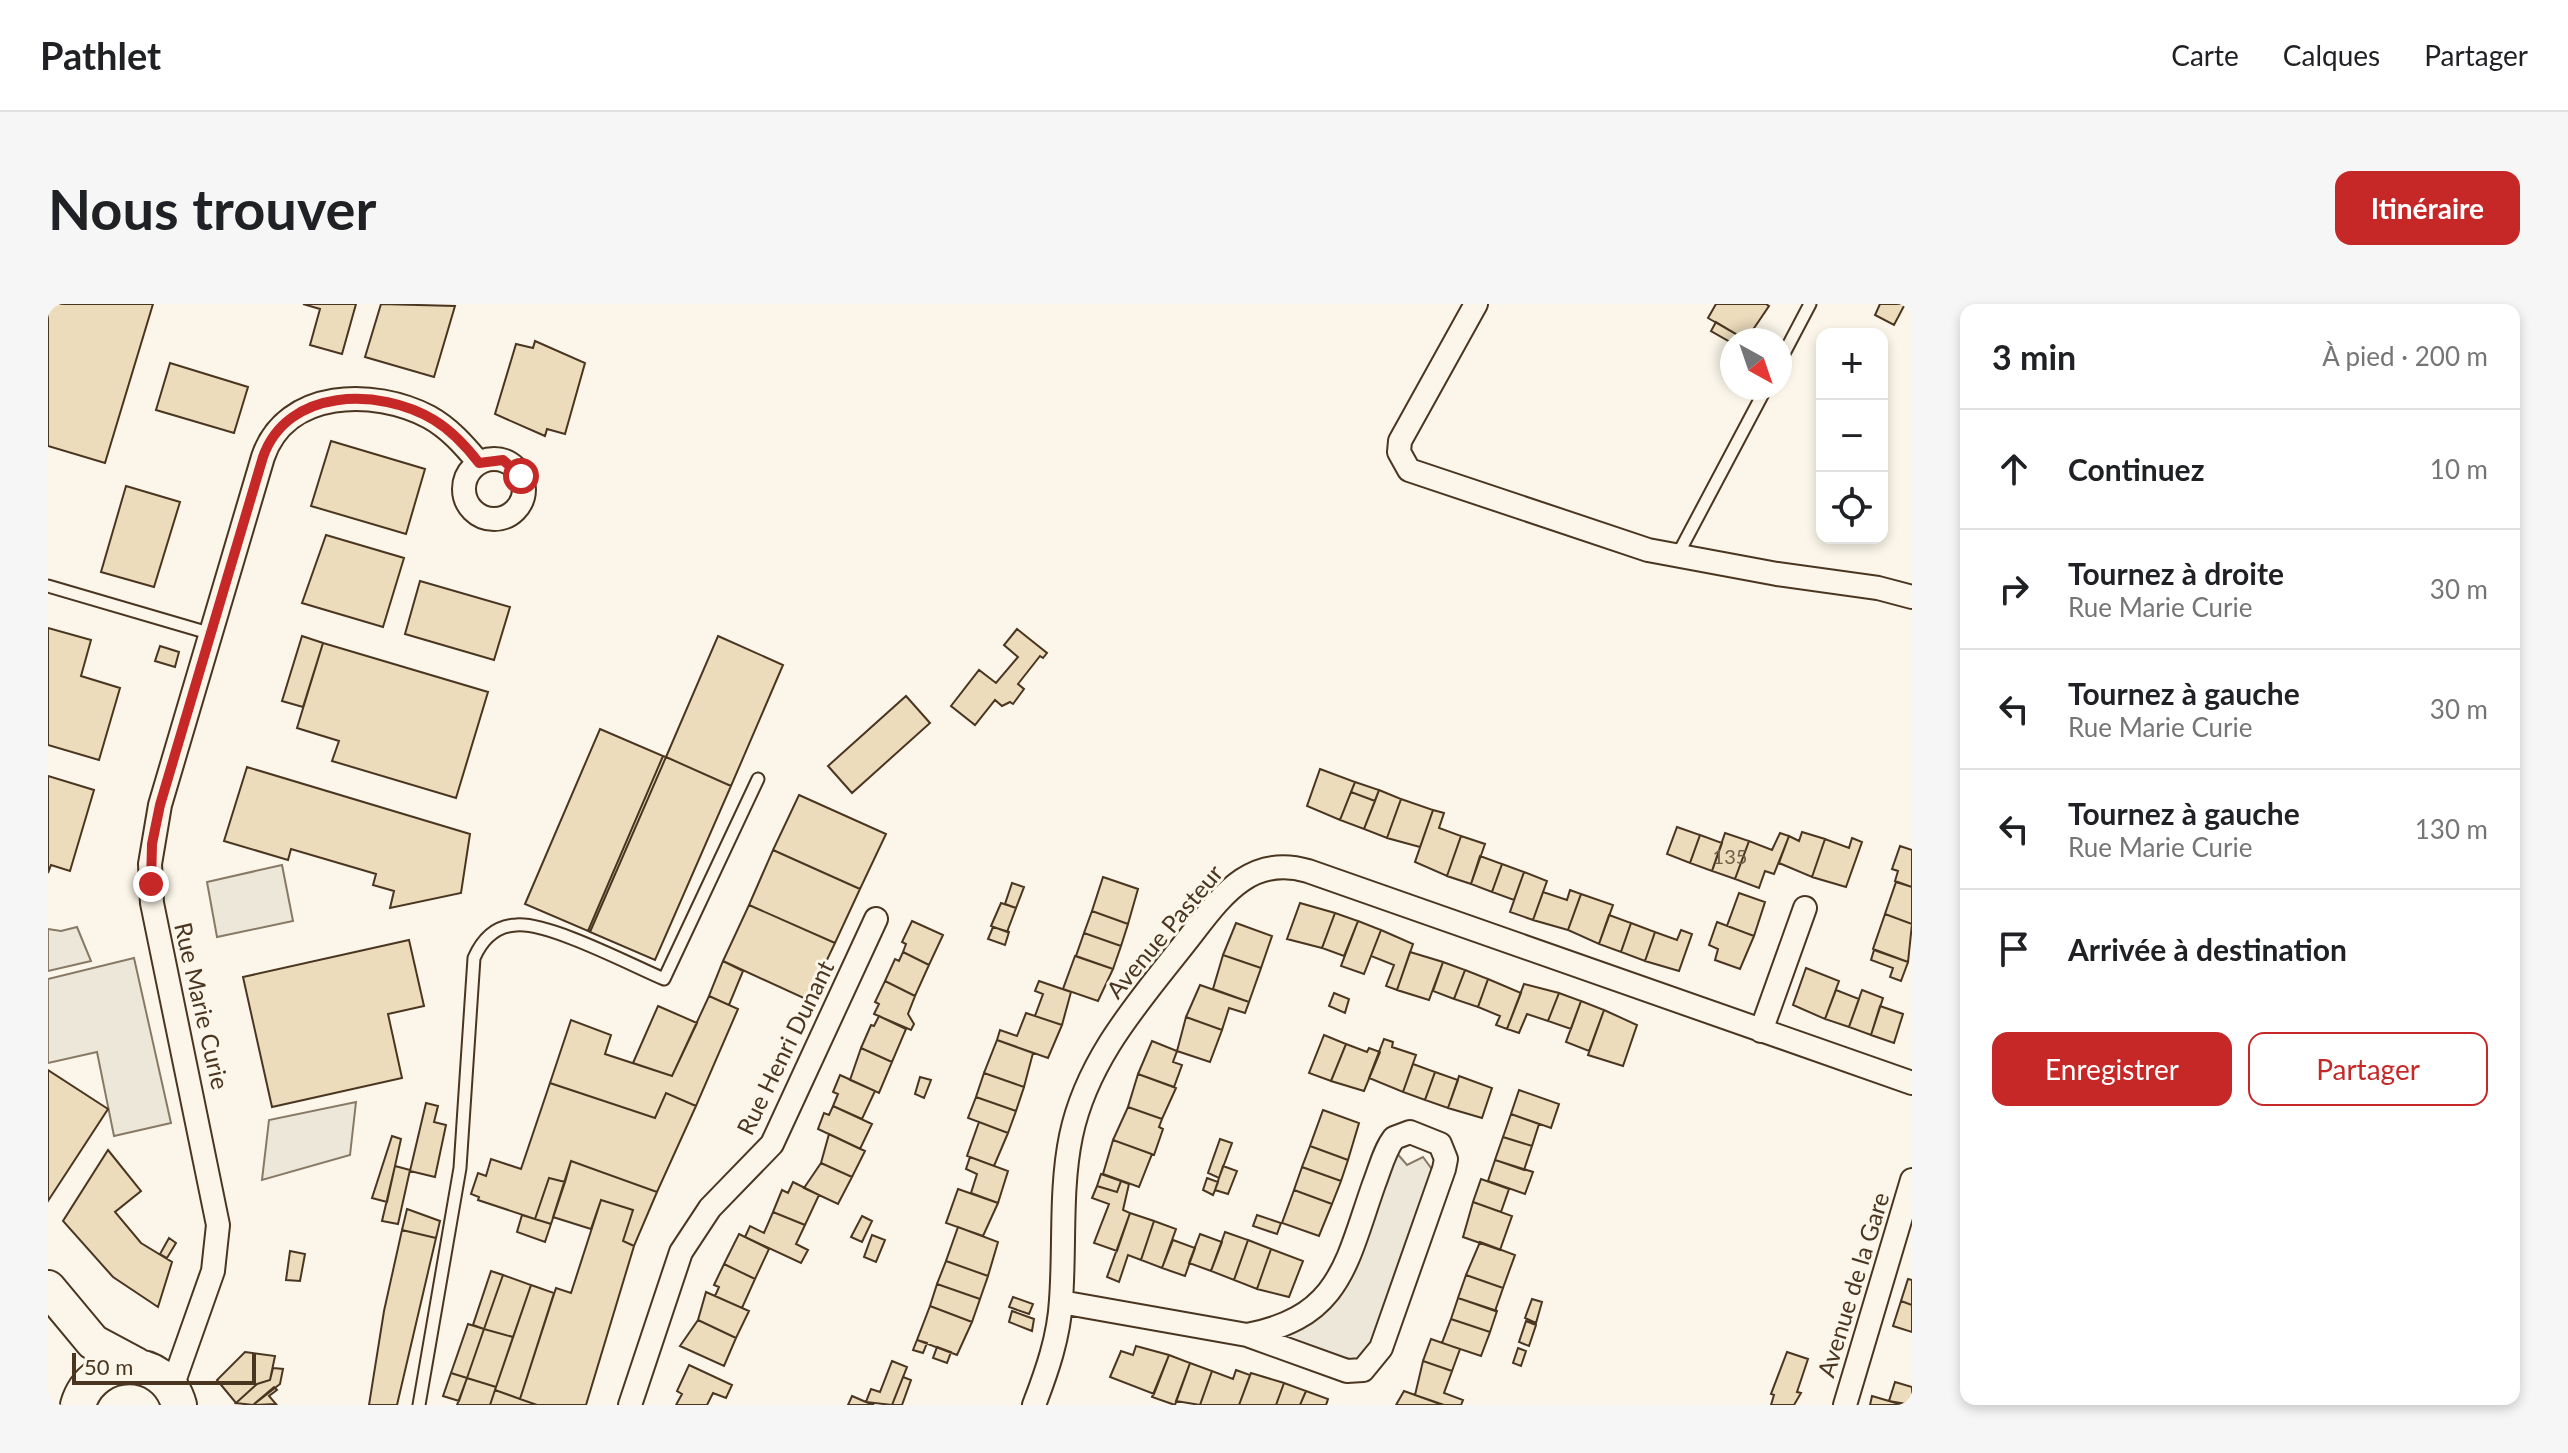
<!DOCTYPE html>
<html lang="fr">
<head>
<meta charset="utf-8">
<style>
	:root { --surface:#fff; --page:#f6f6f6; --text:#202124; --muted:#757577; --line:#e0e0e0; --accent:#c62828 }
	body { margin:0; font-family:Lato,sans-serif; background:var(--page); color:var(--text) }
	.controls { position:absolute; right:24px; top:24px; display:grid; overflow:hidden; border-radius:16px; box-shadow:0 4px 12px #0003 }
	.controls button { width:72px; height:72px; display:grid; place-items:center; padding:0; border:0; border-bottom:2px solid var(--line); background:var(--surface); color:var(--text); font:40px sans-serif }
	.compass { position:absolute; left:1672px; top:24px; width:72px; height:72px; border-radius:50%; background:var(--surface); box-shadow:0 4px 12px #0003; rotate:140deg }
	.scale { position:absolute; left:24px; bottom:20px; width:184px; box-sizing:border-box; padding-left:8px; border:4px solid #4a3520; border-top:0; font-size:22px; line-height:28px; white-space:nowrap; color:#4a3520; -webkit-text-stroke:6px #fbf6e9; paint-order:stroke }
	.stop { position:absolute; width:24px; height:24px; margin:-18px; border:6px solid #c62828; border-radius:50%; background:#fff }
	.stop.end { background:#c62828; border-color:#fff; box-shadow:0 2px 8px #0008 }
	.list { margin:0; padding:0; list-style:none }
	h2 { display:flex; justify-content:space-between; align-items:center; height:104px; margin:0; padding:0 32px; font-size:34px }
	h2 small { font-size:26px; font-weight:400; color:var(--muted) }
	.list li { display:grid; grid-template-columns:52px 1fr auto; gap:24px; align-items:center; box-sizing:border-box; height:120px; padding:0 32px; border-top:2px solid var(--line) }
	.list b { display:block; font-size:30px; white-space:nowrap }
	.list p { margin:0; font-size:26px; white-space:nowrap; color:var(--muted) }
	.list em { font-size:26px; font-style:normal; color:var(--muted) }
	.actions { display:flex; gap:16px; padding:24px 32px }
	.actions a { flex:1; padding:18px 0; border:2px solid var(--accent); border-radius:16px; text-align:center; font-size:28px; color:var(--accent) }
	.actions .main { background:var(--accent); color:#fff }
	.icon { flex:none; width:44px; height:44px; fill:none; stroke:currentColor; stroke-width:2; stroke-linecap:round; stroke-linejoin:round }
	.map { position:relative; flex:none; width:1864px; height:1101px; overflow:hidden; border-radius:16px }
	header { display:flex; align-items:center; gap:48px; box-sizing:border-box; height:112px; padding:0 40px; background:var(--surface); border-bottom:2px solid var(--line) }
	header strong { font-size:38px }
	nav { display:flex; gap:44px; margin-inline-start:auto; font-size:28px }
	.intro { display:flex; align-items:center; justify-content:space-between; box-sizing:border-box; height:192px; padding:0 48px }
	h1 { margin:0; font-size:56px }
	.button { padding:20px 36px; border-radius:16px; background:var(--accent); color:#fff; font-size:28px; font-weight:700 }
	main { display:flex; gap:48px; padding:0 48px }
	aside { flex:1; background:var(--surface); border-radius:16px; box-shadow:0 4px 12px #0003 }
	.map>svg:first-child { display:block }
</style>
</head>
<body>
<header>
<strong>Pathlet</strong>
<nav><a>Carte</a><a>Calques</a><a>Partager</a></nav>
</header>
<div class="intro"><h1>Nous trouver</h1><a class="button">Itinéraire</a></div>
<main>
<div class="map">
<svg width="1864" height="1101" viewBox="0 0 1864 1101">
	<rect width="100%" height="100%" fill="#fbf6e9"/>
	<path fill="#ede7d9" stroke="#887966" stroke-width="2" d="M234,561L245,617L169,633L159,578Z
		M29,623L43,657L0,667V625L13,627Z
		M86,654L123,819L66,832L49,748L0,759V675Z
		M308,798L302,851L214,876L221,816Z
		M1347,847L1359,861L1375,853L1388,871L1325,1044L1307,1061L1239,1037L1238,1030L1260,1016Z"/>
	<path fill="#ecdcbc" stroke="#4a3520" stroke-width="2" d="M0,0H105L57,159L0,142Z
		M255,0H308L294,50L262,41L272,5Z
		M333,0L407,2L386,73L317,53Z
		M1668,0H1718L1721,2L1698,36L1660,14Z
		M1832,0H1857L1846,21L1827,11Z
		M1668,18L1698,36H1684V39L1663,27Z
		M487,37L537,59L517,130L499,125L497,132L447,110L468,40L485,44Z
		M122,59L200,83L186,129L108,106Z
		M283,137L377,165L358,230L263,202Z
		M78,182L132,198L106,283L53,268Z
		M278,231L356,254L335,323L254,299Z
		M372,277L462,303L446,356L357,330Z
		M0,324L43,336L33,372L72,384L51,456L0,441Z
		M969,325L999,349L995,354L992,352L970,380L976,385L965,400L962,398L954,402L947,396L927,421L903,402L931,366L948,379L970,353L956,341Z
		M254,332L275,339L255,403L234,397Z
		M670,332L735,361L683,482L618,453Z
		M275,339L440,388L408,494L284,457L291,437L249,424Z
		M112,342L131,348L127,363L107,357Z
		M858,392L882,419L804,489L780,462Z
		M552,425L615,452L540,627L477,600Z
		M615,452L618,453L542,628L540,627Z
		M618,453L683,482L607,656L542,628Z
		M199,463L422,530L413,589L342,604L346,587L325,581L328,570L243,545L240,556L176,537Z
		M1272,465L1307,478L1292,516L1259,502Z
		M0,472L46,486L22,567L3,561L0,569Z
		M1307,478L1331,486L1327,497L1303,488Z
		M1331,486L1353,495L1339,534L1316,525Z
		M1303,488L1327,497L1316,525L1292,516Z
		M751,491L838,530L812,585L725,546Z
		M1353,495L1385,506L1372,543L1339,534Z
		M1385,506L1396,509L1391,524L1413,532L1399,572L1367,558Z
		M1629,523L1652,531L1642,559L1619,550Z
		M1754,528L1777,535L1764,573L1731,559L1741,532L1751,537Z
		M1677,529L1701,537L1687,575L1664,567Z
		M1732,529L1741,532L1726,570L1717,567L1711,584L1687,575L1701,537L1724,546Z
		M1652,531L1674,539L1664,567L1642,559Z
		M1413,532L1437,540L1423,580L1399,572Z
		M1804,534L1814,538L1798,583L1764,573L1777,535L1801,544Z
		M1852,542L1864,546V583L1847,577L1850,567L1844,565Z
		M725,546L812,585L787,639L701,601Z
		M1432,552L1454,560L1444,588L1423,580Z
		M1454,560L1476,568L1466,596L1444,588Z
		M1476,568L1499,577L1485,616L1462,608Z
		M1055,573L1090,585L1080,620L1044,607Z
		M1848,578L1864,583V620L1837,610Z
		M964,579L976,583L968,604L957,600Z
		M1522,586L1533,590L1520,626L1485,616L1495,588L1519,596Z
		M1691,589L1717,598L1706,632L1679,622Z
		M1533,590L1565,601L1551,640L1520,626Z
		M953,599L968,604L959,628L943,622Z
		M1252,599L1287,609L1274,644L1239,635Z
		M701,601L787,639L760,696L675,657Z
		M1044,607L1080,620L1073,642L1036,629Z
		M1287,609L1310,617L1296,652L1274,644Z
		M1837,610L1864,620L1860,658L1825,645Z
		M1561,611L1583,619L1573,648L1551,640Z
		M864,617L895,631L881,661L855,648L858,640L854,638Z
		M1310,617L1333,626L1316,670L1293,662Z
		M1669,618L1706,632L1692,665L1667,656L1670,645L1661,641Z
		M1188,619L1224,632L1213,664L1175,651Z
		M1583,619L1607,628L1597,657L1573,648Z
		M945,623L961,628L957,641L940,635Z
		M1333,626L1365,640L1349,686L1338,682L1346,661L1323,652Z
		M1633,626L1644,630L1631,667L1597,657L1607,628L1629,636Z
		M1036,629L1073,642L1065,665L1028,652Z
		M361,636L376,702L340,710L354,774L224,803L195,673Z
		M1826,646L1860,658L1853,677L1842,673L1845,664L1823,656Z
		M855,648L881,661L867,692L837,677L847,655L851,657Z
		M1362,648L1395,658L1381,696L1349,686Z
		M1175,651L1213,664L1201,698L1165,685Z
		M1027,652L1065,665L1050,697L1015,685Z
		M675,657L695,667L681,701L661,692Z
		M1395,658L1417,666L1406,695L1385,687Z
		M1758,664L1791,677L1777,715L1745,701Z
		M1417,666L1440,675L1430,703L1406,695Z
		M1440,675L1473,689L1459,725L1448,721L1452,712L1430,703Z
		M837,677L867,692L860,710L866,720L863,726L826,710L831,700L827,698Z
		M991,677L1023,688L1014,721L987,712L995,690L987,687Z
		M1476,680L1511,689L1500,717L1479,710L1471,729L1459,725Z
		M1152,681L1201,698L1197,709L1181,704L1174,726L1138,713Z
		M1788,686L1811,695L1801,723L1777,715Z
		M1814,686L1835,694L1823,731L1801,723Z
		M1286,689L1301,695L1297,709L1281,702Z
		M1511,689L1533,697L1523,725L1500,717Z
		M661,692L690,705L648,802L618,789L607,814L502,779L523,716L563,731L557,750L624,772Z
		M1533,697L1556,706L1541,747L1518,738Z
		M610,702L649,719L624,772L585,759Z
		M1832,702L1855,710L1846,739L1823,731Z
		M1556,706L1589,721L1575,762L1540,751Z
		M978,709L1014,721L1000,754L949,736L952,726L969,732Z
		M831,712L858,725L844,758L813,744L823,721L826,722Z
		M1138,713L1174,726L1162,758L1129,747Z
		M1276,731L1298,740L1283,777L1261,769Z
		M1336,735L1345,738L1344,743L1368,751L1355,788L1321,774Z
		M949,736L985,749L976,783L936,769Z
		M1104,737L1129,747L1125,758L1134,761L1126,783L1090,770Z
		M1298,740L1319,748L1321,744L1332,748L1316,787L1283,777Z
		M813,744L844,758L831,789L802,776Z
		M1365,760L1387,768L1377,796L1355,788Z
		M0,766L60,805L0,897Z
		M1387,768L1410,776L1400,804L1377,796Z
		M936,769L976,783L968,807L928,793Z
		M1090,770L1128,784L1114,815L1080,803Z
		M792,771L827,787L814,815L785,802L790,790L785,788Z
		M1411,772L1444,784L1434,814L1400,804Z
		M872,773L883,776L876,794L867,790Z
		M502,779L607,814L618,789L648,802L609,888L523,857L517,878L501,874L487,915L430,896L431,893L423,890L430,869L438,872L443,855L473,865Z
		M1471,786L1511,800L1503,824L1463,810Z
		M928,793L968,807L960,829L920,814Z
		M378,799L390,802L386,818L398,821L387,873L362,867Z
		M785,802L824,820L812,845L770,825L776,809L781,811Z
		M1080,803L1114,815L1111,823L1115,825L1106,851L1065,836Z
		M1275,806L1311,819L1300,856L1262,842Z
		M1463,810L1491,820L1484,842L1455,833Z
		M931,818L960,829L946,862L919,852Z
		M781,830L817,847L804,873L773,859Z
		M344,832L353,835L339,898L324,894Z
		M1455,833L1484,842L1476,866L1447,856Z
		M1172,835L1184,839L1171,874L1160,869Z
		M1065,836L1104,850L1091,883L1055,870Z
		M1262,842L1300,856L1293,877L1254,863Z
		M60,846L93,887L67,908L93,939L124,958L110,1003L65,973L15,917Z
		M922,853L960,867L950,899L923,889L929,870L918,865Z
		M1447,856L1485,868L1477,890L1440,877Z
		M523,857L609,888L586,942L575,937L585,906L553,896L543,925L505,913Z
		M773,859L804,873L790,900L756,884Z
		M347,862L362,866L350,920L334,917Z
		M1175,862L1189,867L1180,890L1167,886Z
		M1254,863L1293,877L1284,900L1246,886Z
		M1053,870L1073,877L1069,888L1049,882Z
		M501,874L517,878L503,920L487,915Z
		M1159,874L1170,878L1165,891L1155,886Z
		M1433,875L1461,885L1453,908L1425,898Z
		M1073,877L1081,880L1075,906L1082,909L1069,947L1046,939L1061,900L1044,894L1049,882L1069,888Z
		M745,878L771,891L757,921L725,908L734,886L740,889Z
		M910,885L950,899L935,932L898,919Z
		M1246,886L1284,900L1271,932L1234,919Z
		M553,896L585,906L575,937L586,942L538,1101H489L472,1095L508,984L523,989Z
		M1425,898L1464,912L1452,946L1415,933Z
		M359,905L392,917L388,934L354,926Z
		M725,908L757,921L748,940L760,946L753,959L697,933L702,922L716,929Z
		M1082,909L1106,917L1093,956L1080,951L1071,978L1059,973Z
		M474,911L503,920L497,938L469,928Z
		M1209,911L1233,919L1229,930L1205,922Z
		M814,912L824,917L814,938L803,933Z
		M1106,917L1128,925L1114,964L1093,956Z
		M910,923L950,938L940,972L898,957Z
		M354,926L388,934L349,1101H321L336,1007Z
		M1177,928L1200,936L1186,976L1163,967Z
		M691,930L721,945L707,975L676,960Z
		M1152,930L1174,938L1163,967L1141,959Z
		M824,931L837,936L828,958L816,953Z
		M121,934L128,939L119,954L112,950Z
		M1125,936L1147,944L1137,972L1114,964Z
		M1200,936L1223,945L1209,985L1186,976Z
		M1432,938L1467,951L1455,984L1418,971Z
		M1223,945L1255,957L1241,993L1209,985Z
		M242,947L257,950L252,977L238,976Z
		M898,957L940,972L932,995L889,980Z
		M676,960L707,975L694,1004L667,992L671,983L666,981Z
		M443,967L455,971L436,1025L425,1021Z
		M455,971L483,981L465,1033L436,1025Z
		M1418,971L1455,984L1447,1007L1410,994Z
		M1860,975L1864,976V1001L1853,997Z
		M889,980L932,995L924,1018L882,1002Z
		M483,981L506,989L472,1095L447,1086Z
		M658,988L701,1007L688,1034L650,1016Z
		M965,993L985,1000L981,1010L961,1003Z
		M1410,994L1449,1007L1442,1028L1403,1015Z
		M1484,995L1494,998L1488,1019L1477,1014Z
		M1853,997L1864,1001V1028L1845,1022Z
		M882,1002L924,1018L909,1051L869,1036Z
		M964,1007L986,1015L984,1027L961,1018Z
		M1403,1015L1442,1028L1433,1052L1394,1039Z
		M650,1016L688,1034L676,1062L632,1042Z
		M1478,1017L1488,1021L1481,1042L1471,1038Z
		M420,1020L436,1025L419,1074L403,1069Z
		M436,1025L465,1033L448,1083L419,1074Z
		M1383,1035L1412,1045L1404,1067L1375,1057Z
		M869,1036L879,1039L875,1049L865,1046Z
		M1088,1042L1121,1051L1106,1090L1062,1073L1073,1047L1085,1051Z
		M889,1043L903,1048L899,1059L885,1054Z
		M1470,1044L1478,1047L1473,1062L1465,1059Z
		M197,1048L227,1052L222,1076L209,1080L188,1099L169,1076Z
		M1739,1048L1760,1055L1749,1088L1753,1089L1746,1101H1723L1726,1091L1723,1090Z
		M1121,1051L1142,1059L1127,1101L1104,1093Z
		M844,1057L859,1063L844,1101L818,1098L823,1085L832,1088Z
		M1375,1057L1404,1067L1396,1089L1415,1096L1413,1101H1396L1367,1091Z
		M1142,1059L1164,1067L1152,1101L1128,1097Z
		M641,1061L684,1081L678,1094L665,1089L659,1101H628L634,1090L629,1087Z
		M225,1064L235,1065L232,1080L205,1101L188,1099L209,1080L222,1076Z
		M1188,1066L1202,1071L1191,1101H1152L1164,1067L1185,1075Z
		M403,1069L419,1074L411,1097L395,1092Z
		M1203,1069L1236,1079L1228,1101H1191Z
		M855,1073L863,1076L854,1101H844Z
		M419,1074L448,1083L442,1101H409Z
		M1847,1078L1864,1083V1101L1841,1097Z
		M1236,1079L1258,1087L1252,1101H1228Z
		M226,1083L229,1086L221,1092L228,1100L205,1101Z
		M447,1086L472,1095L489,1101H442Z
		M1258,1087L1280,1095L1278,1101H1252Z
		M1356,1087L1392,1100V1101H1348Z
		M804,1092L818,1098L826,1101H800Z
		M1824,1092L1841,1097L1855,1101H1822Z"/>
	<g fill="none" stroke-linecap="round" stroke-linejoin="round">
		<defs>
			<path id="lane" d="M1732,57L1762,0
				M1629,252L1718,84
				M0,282L164,330
				M371,1101L412,864L426,654C434,636 447,622 468,621C501,618 583,661 616,675L710,475"/>
			<path id="street" d="M1428,0L1352,137L1351,148L1361,166L1600,246L1729,270L1830,284L1864,293
				M416 185a30 30 0 1 1 60 0a30 30 0 1 1-60 0Z
				M1713,727L1757,604
				M1013,998L1199,1031L1299,1067L1315,1066L1333,1044L1396,865L1398,855L1392,840L1362,828L1346,834C1336,847 1332,865 1326,880C1298,959 1293,1013 1199,1031
				M124,1083L165,967L170,921L104,599L102,560L112,501L215,153C238,85 326,84 381,113C401,124 416,141 431,159
				M582,1101L633,948L662,904L724,840L828,615
				M986,1101C999,1067 1011,1033 1013,996C1017,942 1012,885 1023,832C1040,750 1098,690 1147,626C1177,587 1206,551 1260,567L1864,779
				M1797,1101L1864,876"/>
			<path id="primary" d="M0,984L45,1038L88,1061
				M30,1101C45,1050 117,1049 131,1101"/>
		</defs>
		<use href="#lane" stroke="#4a3520" stroke-width="15"/>
		<use href="#street" stroke="#4a3520" stroke-width="26"/>
		<use href="#primary" stroke="#4a3520" stroke-width="38"/>
		<use href="#lane" stroke="#fbf6e9" stroke-width="11"/>
		<use href="#street" stroke="#fbf6e9" stroke-width="22"/>
		<use href="#primary" stroke="#fbf6e9" stroke-width="34"/>
	</g>
	<g fill="none" stroke-linecap="round" stroke-linejoin="round">
		<path stroke="#c62828" stroke-width="10" d="M103,580L104,540L112,501L215,153C239,84 331,83 386,116C404,127 418,142 431,159L455,156L473,172"/>
	</g>
	<g text-anchor="middle" stroke-width="6" stroke-linejoin="round" paint-order="stroke">
		<g font-size="20" fill="#725f47">
			<text x="1682" y="560">135</text>
		</g>
		<g font-size="24" fill="#4a3520" stroke="#fbf6e9">
			<text transform="translate(1117 628) rotate(-50)" y="8">Avenue Pasteur</text>
			<text transform="translate(153 702) rotate(77)" y="8">Rue Marie Curie</text>
			<text transform="translate(738 744) rotate(-64)" y="8">Rue Henri Dunant</text>
			<text transform="translate(1806 981) rotate(-73)" y="8">Avenue de la Gare</text>
		</g>
	</g>
</svg>
<div class="controls">
<button>+</button>
<button>−</button>
<button><svg class="icon" aria-label="locate" viewBox="0 0 24 24"><circle cx="12" cy="12" r="6"/><path d="M12 2v4M12 18v4M2 12h4M18 12h4"/></svg></button>
</div>
<svg class="compass" viewBox="-18 -18 36 36"><path d="M0-13l5 13h-10z" fill="#e53935"/><path d="M0 13l5-13h-10z" fill="#757577"/></svg>
<div class="scale">50 m</div>
<div class="stop" style="left:473px;top:172px"></div>
<div class="stop end" style="left:103px;top:580px"></div>
</div>
<aside>
<h2>3 min<small>À pied · 200 m</small></h2>
<ul class="list">
<li><svg class="icon" aria-label="ahead" viewBox="0 0 24 24"><path d="M12 20V5M6 11l6-6 6 6"/></svg><div><b>Continuez</b></div><em>10 m</em></li>
<li><svg class="icon" aria-label="right" viewBox="0 0 24 24"><path d="M7 20v-9h11M14 6l5 5-5 5"/></svg><div><b>Tournez à droite</b><p>Rue Marie Curie</p></div><em>30 m</em></li>
<li><svg class="icon" aria-label="left" viewBox="0 0 24 24"><path d="M17 20v-9H6M10 6l-5 5 5 5"/></svg><div><b>Tournez à gauche</b><p>Rue Marie Curie</p></div><em>30 m</em></li>
<li><svg class="icon" aria-label="left" viewBox="0 0 24 24"><path d="M17 20v-9H6M10 6l-5 5 5 5"/></svg><div><b>Tournez à gauche</b><p>Rue Marie Curie</p></div><em>130 m</em></li>
<li><svg class="icon" aria-label="arrive" viewBox="0 0 24 24"><path d="M6 21V4h12l-3 4 3 4H6"/></svg><div><b>Arrivée à destination</b></div></li>
</ul>
<div class="actions"><a class="main">Enregistrer</a><a>Partager</a></div>
</aside>
</main>
</body>
</html>
